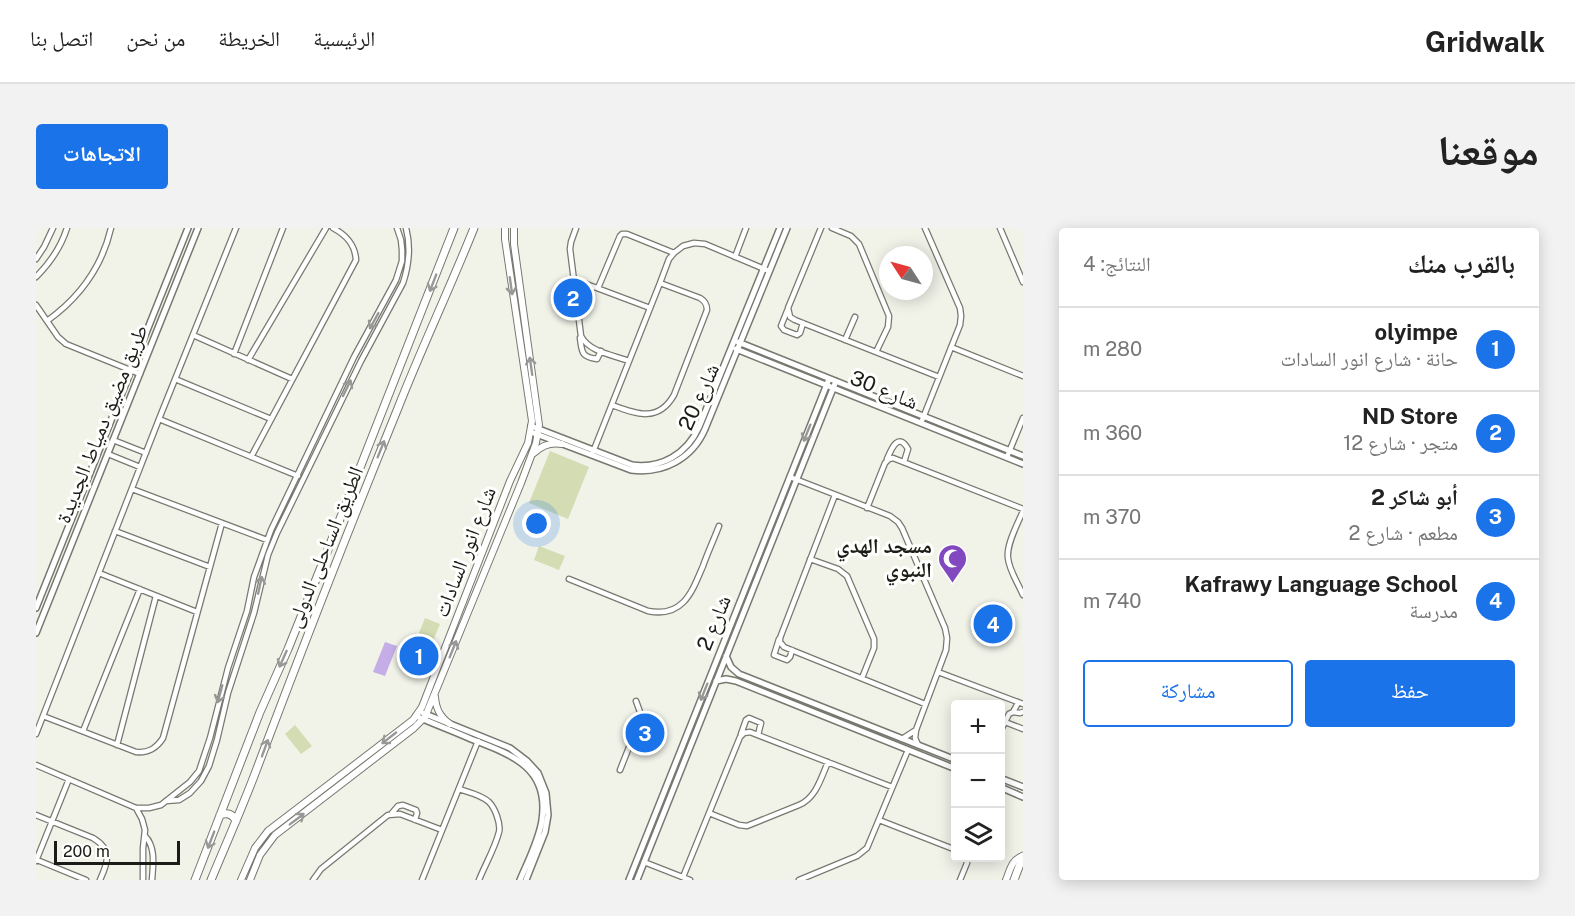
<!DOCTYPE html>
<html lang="ar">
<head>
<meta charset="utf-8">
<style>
	:root { --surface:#fff; --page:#f2f2f2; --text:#222; --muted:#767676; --line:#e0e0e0; --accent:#1a73e8 }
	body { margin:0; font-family:"Public Sans","Noto Naskh Arabic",sans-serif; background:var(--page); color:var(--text); direction:rtl }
	.controls { position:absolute; right:18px; bottom:18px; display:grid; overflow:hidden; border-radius:6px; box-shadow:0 3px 15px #0003 }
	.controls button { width:54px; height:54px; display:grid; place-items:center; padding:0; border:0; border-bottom:2px solid var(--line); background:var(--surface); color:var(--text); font:30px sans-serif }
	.compass { position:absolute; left:843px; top:18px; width:54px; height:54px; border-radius:50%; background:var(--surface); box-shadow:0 3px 15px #0003; rotate:306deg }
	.scale { position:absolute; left:18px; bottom:15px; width:126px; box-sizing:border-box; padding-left:6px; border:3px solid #1b1c18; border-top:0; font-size:16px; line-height:21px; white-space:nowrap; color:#1b1c18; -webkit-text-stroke:4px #fffffd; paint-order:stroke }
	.you { position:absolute; left:501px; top:296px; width:21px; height:21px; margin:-15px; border:4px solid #fff; border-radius:50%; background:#1a73e8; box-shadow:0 0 0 9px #1a73e833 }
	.badge { display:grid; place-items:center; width:39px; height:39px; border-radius:50%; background:var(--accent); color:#fff; font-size:20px; font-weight:700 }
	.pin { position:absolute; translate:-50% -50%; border:3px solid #fff; box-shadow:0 2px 6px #0006 }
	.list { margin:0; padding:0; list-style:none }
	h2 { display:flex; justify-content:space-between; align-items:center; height:78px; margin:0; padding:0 24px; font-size:26px }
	h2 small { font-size:20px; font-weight:400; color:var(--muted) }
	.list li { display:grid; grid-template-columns:39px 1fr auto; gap:18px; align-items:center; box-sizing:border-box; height:84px; padding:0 24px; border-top:2px solid var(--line) }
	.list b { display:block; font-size:22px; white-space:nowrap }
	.list p { margin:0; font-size:20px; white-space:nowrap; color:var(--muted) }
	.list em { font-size:20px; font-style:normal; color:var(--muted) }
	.actions { display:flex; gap:12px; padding:18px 24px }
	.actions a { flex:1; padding:14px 0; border:2px solid var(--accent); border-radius:6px; text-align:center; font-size:21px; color:var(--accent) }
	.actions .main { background:var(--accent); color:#fff }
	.icon { flex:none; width:33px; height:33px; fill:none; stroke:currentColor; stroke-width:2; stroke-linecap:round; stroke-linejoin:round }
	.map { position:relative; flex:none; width:987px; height:652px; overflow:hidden; direction:ltr; border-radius:6px }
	header { display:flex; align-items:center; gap:36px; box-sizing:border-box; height:84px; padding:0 30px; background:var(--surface); border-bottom:2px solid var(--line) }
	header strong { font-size:28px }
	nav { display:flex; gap:33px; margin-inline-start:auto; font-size:21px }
	.intro { display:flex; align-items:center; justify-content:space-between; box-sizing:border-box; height:144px; padding:0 36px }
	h1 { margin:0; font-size:42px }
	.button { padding:15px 27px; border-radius:6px; background:var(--accent); color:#fff; font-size:21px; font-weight:700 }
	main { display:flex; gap:36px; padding:0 36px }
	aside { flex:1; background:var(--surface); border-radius:6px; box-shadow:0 3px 15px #0003 }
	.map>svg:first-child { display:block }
</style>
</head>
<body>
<header>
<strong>Gridwalk</strong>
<nav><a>الرئيسية</a><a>الخريطة</a><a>من نحن</a><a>اتصل بنا</a></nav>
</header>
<div class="intro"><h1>موقعنا</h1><a class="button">الاتجاهات</a></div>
<main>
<aside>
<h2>بالقرب منك<small>النتائج: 4</small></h2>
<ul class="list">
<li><span class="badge">1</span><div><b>olyimpe</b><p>حانة · شارع انور السادات</p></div><em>280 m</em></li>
<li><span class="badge">2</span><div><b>ND Store</b><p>متجر · شارع 12</p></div><em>360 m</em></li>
<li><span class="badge">3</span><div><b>أبو شاكر 2</b><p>مطعم · شارع 2</p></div><em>370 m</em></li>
<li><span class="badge">4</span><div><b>Kafrawy Language School</b><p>مدرسة</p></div><em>740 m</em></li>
</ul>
<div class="actions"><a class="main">حفظ</a><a>مشاركة</a></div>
</aside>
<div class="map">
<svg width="987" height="652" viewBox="0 0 987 652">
	<rect width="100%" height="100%" fill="#f1f3e9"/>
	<path fill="#d3dcb3" d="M514,223L553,239L532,291L493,275Z
		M503,318L529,328L523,342L498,332Z
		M389,390L404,396L394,420L379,415Z
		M259,497L276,518L265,526L249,506Z"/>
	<path fill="#c5ade7" d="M349,414L361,418L349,448L337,444Z"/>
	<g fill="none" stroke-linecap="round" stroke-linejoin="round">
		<defs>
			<path id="minor" d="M540,0L535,14L534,21L545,108C553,124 577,127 593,133
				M785,0L752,80L754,89L759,92L903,149
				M796,0L815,8L823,16L853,88L852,99L840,124
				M964,0L987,54
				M699,29L710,0
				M0,31L8,19L17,0
				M0,49C14,35 25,19 31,0
				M537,51L614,80
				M562,60L584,8L586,6H591L638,25
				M0,77L22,109L30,116L104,146
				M751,83L745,98L748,102L761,107L764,105L767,95
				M11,93C43,70 66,39 75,0
				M157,107L256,151
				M544,110C546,124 545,129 561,131L565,123
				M809,112L819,89
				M915,119L987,148
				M198,126L247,0
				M212,132L290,0
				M139,151L235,191
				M576,177C600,186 622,195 638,167L671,82C671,76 669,73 664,70L624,55
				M123,191L262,248
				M885,195L924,97L925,88L924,80L889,0
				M77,212L110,225
				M557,224L624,55L633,31L638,25L647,18L658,15L669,16L733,43
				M72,226L104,239
				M215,229L320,32C319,16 310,7 297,0
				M971,229L987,190
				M851,231C855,222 862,203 872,221L868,234
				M754,249L854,288L862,294L866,300L909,400L911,410L910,422L880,502L879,510L882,517
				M96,261L231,312
				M799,267L744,410V414L748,419L889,476
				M831,280L849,235L853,231L857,230L987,281
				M987,283C982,295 970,317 972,330C973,342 982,355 987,367
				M79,303L174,339
				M774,331L802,341L811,348L838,411V420L826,450
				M63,345L161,384
				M533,351L612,383C647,390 656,364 667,338C672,324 678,311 683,298
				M743,411L738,427L751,432L754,429L756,422
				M902,444L987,476
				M977,484L984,485L987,484
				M7,488L100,524C112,525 120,521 127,510L186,295
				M969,494L987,501
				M47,503L104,361
				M964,504L973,486L977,484L982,475
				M0,506L123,191L200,0
				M705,506L710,492L713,490L725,495L722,507
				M866,511L880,502
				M81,517L120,368
				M0,537L100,580H113L125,577L154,554L163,543L174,510L192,440L211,383L218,349L235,302L318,129L360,52L366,33V22L365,12L361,0
				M584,542L603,494L604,484L600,473
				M423,561C432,564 446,567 453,574C459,580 465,596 463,604C459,620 449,637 443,652
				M130,573L143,572L154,565L165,553L173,538L181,512L192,465L218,385L232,327L241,305L325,133L367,55C373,37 375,19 370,0
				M100,580L106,591L109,602L107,620V652
				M356,585L362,578L367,577L380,582L381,585L379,592
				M673,585L703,597L711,598L763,577C780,570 785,550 792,534
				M0,587L57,610C77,622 72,634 64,652
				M843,592L920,622
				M109,608C120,619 117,638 116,652
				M1,632L50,652
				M0,633L33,551
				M608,634L654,652
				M647,649L704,509L708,505L714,504L856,559
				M277,652L285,641L352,587L364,586L406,602
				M386,652L442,513
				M763,652L821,628L831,620L872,522
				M924,652L931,635L930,630"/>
			<path id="tertiary" d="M702,114L987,228
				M700,121L987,236
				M495,198L596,237C625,241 651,226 663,199L744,0
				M495,204L595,242C627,246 656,231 669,201L751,0
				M0,380L152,0
				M0,405L162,0
				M690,428L695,439L703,446L920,532
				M680,453L690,451L700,453L920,541
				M387,485L474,520L491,533L502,545L510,565L512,587L509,604L490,652
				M380,488C398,496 417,503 435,511C474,526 514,539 506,592C503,612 492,633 484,652
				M964,550L987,559
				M964,559L987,569
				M593,652L793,151
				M601,652L800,153"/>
			<path id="secondary" d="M498,225C506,217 515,214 526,216
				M399,469C400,481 404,489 414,496
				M205,652L219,620L232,603L377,492L386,479L474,253L492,215L496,193L469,11V0
				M214,652L224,627L239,607L378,500L389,489L485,255L500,215L503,197L478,16V0
				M970,652C974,642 976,631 987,628"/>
			<path id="primary" d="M978,652L987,628"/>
			<path id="trunk" d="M184,587C191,584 197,586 200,593
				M159,652L224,484L252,421L291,324L418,0
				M175,652C190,616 206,580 220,543C266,421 313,300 362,180C386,119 414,60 438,0"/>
		</defs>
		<use href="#minor" stroke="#777970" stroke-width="7"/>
		<use href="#tertiary" stroke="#777970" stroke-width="8"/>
		<use href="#secondary" stroke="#777970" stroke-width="8"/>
		<use href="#primary" stroke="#777970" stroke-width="9"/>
		<use href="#trunk" stroke="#777970" stroke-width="9"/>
		<use href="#minor" stroke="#fff" stroke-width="4.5"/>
		<use href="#tertiary" stroke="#fff" stroke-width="5"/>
		<use href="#secondary" stroke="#fff" stroke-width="6"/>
		<use href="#primary" stroke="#fff" stroke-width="7"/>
		<use href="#trunk" stroke="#fff" stroke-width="7"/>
	</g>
	<defs><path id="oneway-shaft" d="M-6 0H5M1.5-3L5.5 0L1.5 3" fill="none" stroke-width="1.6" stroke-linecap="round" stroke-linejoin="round" transform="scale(1.5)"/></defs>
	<g stroke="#989997">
		<use href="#oneway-shaft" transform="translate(397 55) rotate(111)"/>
		<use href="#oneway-shaft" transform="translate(475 58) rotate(82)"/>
		<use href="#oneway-shaft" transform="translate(338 93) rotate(119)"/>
		<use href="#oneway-shaft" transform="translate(495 138) rotate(-98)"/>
		<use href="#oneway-shaft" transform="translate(311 160) rotate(-64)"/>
		<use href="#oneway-shaft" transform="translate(771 205) rotate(112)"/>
		<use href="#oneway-shaft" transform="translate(345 221) rotate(-68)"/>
		<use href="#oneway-shaft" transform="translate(224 357) rotate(-78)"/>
		<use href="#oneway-shaft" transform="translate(417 421) rotate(-68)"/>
		<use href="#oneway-shaft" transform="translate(247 431) rotate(114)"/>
		<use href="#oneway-shaft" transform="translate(668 464) rotate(112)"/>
		<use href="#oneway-shaft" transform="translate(184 466) rotate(105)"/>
		<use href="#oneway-shaft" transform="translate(353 510) rotate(142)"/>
		<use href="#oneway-shaft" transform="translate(229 520) rotate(-70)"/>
		<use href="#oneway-shaft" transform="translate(261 591) rotate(-37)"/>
		<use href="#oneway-shaft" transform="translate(175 612) rotate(111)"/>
	</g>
	<defs>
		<symbol id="mosque-pin" viewBox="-11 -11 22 30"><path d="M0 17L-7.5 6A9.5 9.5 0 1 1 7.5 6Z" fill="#8248bf" stroke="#fffffd"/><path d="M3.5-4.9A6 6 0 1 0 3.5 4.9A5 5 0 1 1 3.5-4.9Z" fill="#fff"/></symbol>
	</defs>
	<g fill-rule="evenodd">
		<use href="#mosque-pin" x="900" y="314" width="33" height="45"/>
	</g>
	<g text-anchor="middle" stroke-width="6" stroke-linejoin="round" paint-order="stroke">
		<g font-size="21" fill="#1b1c18" stroke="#fffffd">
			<text transform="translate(848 162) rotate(22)" y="7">شارع 30</text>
			<text transform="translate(663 169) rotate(-66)" y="7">شارع 20</text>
			<text transform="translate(66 196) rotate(-68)" y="7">طريق مضيق دمياط الجديدة</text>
			<text transform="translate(289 319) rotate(-68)" y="7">الطريق الساحلى الدولى</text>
			<text transform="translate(429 324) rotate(-69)" y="7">شارع انور السادات</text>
			<text transform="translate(678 395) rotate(-68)" y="7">شارع 2</text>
		</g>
		<g font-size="21" font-weight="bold" fill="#1b1c18" stroke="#fffffd" text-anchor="end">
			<text x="896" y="325">مسجد الهدي<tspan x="896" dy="24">النبوي</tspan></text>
		</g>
	</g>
</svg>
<div class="controls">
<button>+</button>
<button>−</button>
<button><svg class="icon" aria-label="layers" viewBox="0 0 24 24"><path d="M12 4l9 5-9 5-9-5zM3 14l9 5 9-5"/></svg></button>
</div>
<svg class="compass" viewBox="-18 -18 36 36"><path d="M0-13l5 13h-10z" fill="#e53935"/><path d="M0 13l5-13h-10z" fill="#767676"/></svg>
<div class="scale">200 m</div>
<div class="you"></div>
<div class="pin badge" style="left:383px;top:428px">1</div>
<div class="pin badge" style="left:537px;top:70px">2</div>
<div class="pin badge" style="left:609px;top:505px">3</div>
<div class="pin badge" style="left:957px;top:396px">4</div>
</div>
</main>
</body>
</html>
